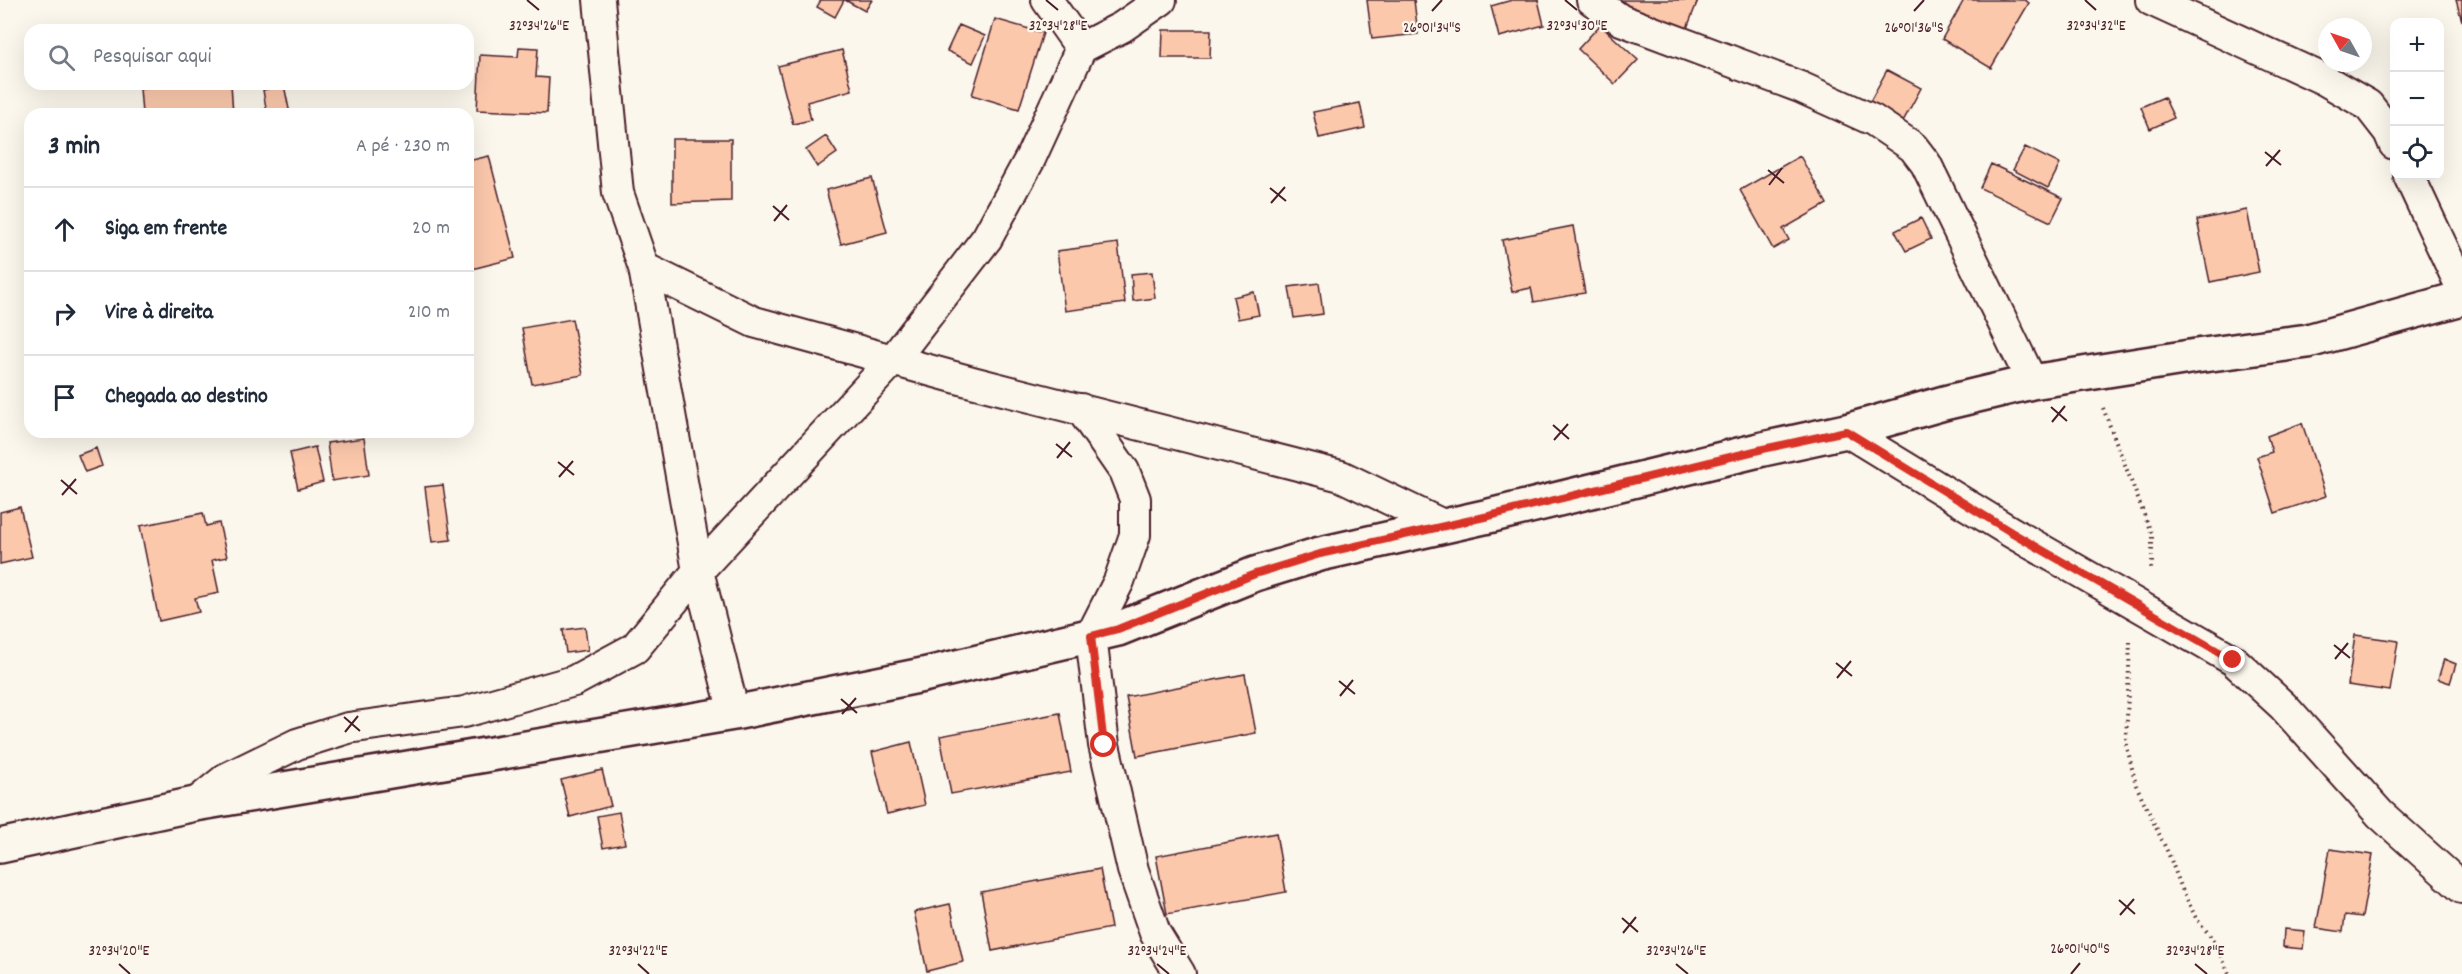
<!DOCTYPE html>
<html lang="pt">
<head>
<meta charset="utf-8">
<style>
	:root { --surface:#fff; --page:#f2f2f3; --text:#1f2937; --muted:#747a83; --line:#e0e1e3 }
	body { margin:0; font-family:Dekko,sans-serif; background:var(--page); color:var(--text) }
	.controls { position:absolute; right:18px; top:18px; display:grid; overflow:hidden; border-radius:12px; box-shadow:0 6px 24px #0002 }
	.controls button { width:54px; height:54px; display:grid; place-items:center; padding:0; border:0; border-bottom:2px solid var(--line); background:var(--surface); color:var(--text); font:30px sans-serif }
	.compass { position:absolute; left:2318px; top:18px; width:54px; height:54px; border-radius:50%; background:var(--surface); box-shadow:0 6px 24px #0002; rotate:310deg }
	.stop { position:absolute; width:18px; height:18px; margin:-14px; border:4px solid #d93025; border-radius:50%; background:#fff }
	.stop.end { background:#d93025; border-color:#fff; box-shadow:0 2px 6px #0008 }
	.list { margin:0; padding:0; list-style:none }
	h2 { display:flex; justify-content:space-between; align-items:center; height:78px; margin:0; padding:0 24px; font-size:26px }
	h2 small { font-size:20px; font-weight:400; color:var(--muted) }
	.list li { display:grid; grid-template-columns:39px 1fr auto; gap:18px; align-items:center; box-sizing:border-box; height:84px; padding:0 24px; border-top:2px solid var(--line) }
	.list b { display:block; font-size:22px; white-space:nowrap }
	.list em { font-size:20px; font-style:normal; color:var(--muted) }
	.icon { flex:none; width:33px; height:33px; fill:none; stroke:currentColor; stroke-width:2; stroke-linecap:round; stroke-linejoin:round }
	.map { position:relative; flex:none; width:2462px; height:974px; overflow:hidden }
	.search { position:absolute; background:var(--surface); box-shadow:0 6px 24px #0002; left:24px; top:24px; width:450px; height:66px; display:flex; align-items:center; gap:15px; box-sizing:border-box; padding:0 21px; border-radius:18px; color:var(--muted); font-size:22px }
	.panel { position:absolute; background:var(--surface); box-shadow:0 6px 24px #0002; left:24px; top:108px; width:450px; height:330px; border-radius:18px }
	.map>svg:first-child { display:block }
</style>
</head>
<body>
<div class="map">
<svg width="2462" height="974" viewBox="0 0 2462 974">
	<rect width="100%" height="100%" fill="#fbf7ec"/>
	<filter id="ink" filterUnits="userSpaceOnUse"><feTurbulence type="fractalNoise" baseFrequency=".0167" numOctaves="2"/><feDisplacementMap in="SourceGraphic" scale="12" xChannelSelector="R" yChannelSelector="G"/><feConvolveMatrix kernelMatrix="1 2 1 2 8 2 1 2 1" color-interpolation-filters="sRGB"/></filter>
	<g filter="url(#ink)">
		<path fill="#fbc8ac" stroke="#4a1f2b" stroke-width="1.5" d="M821,0H844L835,17L817,7Z
			M845,0H872L865,11Z
			M1367,0H1414L1418,34L1372,39Z
			M1512,0H1538L1544,25L1499,37L1491,6Z
			M1611,0H1698L1687,28Z
			M1964,0H2025L2029,3L1991,68L1942,39Z
			M2456,0H2462V21Z
			M995,19L1043,33L1019,109L972,95Z
			M959,25L985,36L973,63L947,51Z
			M1600,25L1638,60L1615,84L1578,49Z
			M1163,30H1211L1210,58H1162Z
			M519,47L538,48L536,77L549,78L547,113L477,110L480,55L518,57Z
			M842,50L852,90L807,102L811,120L793,124L778,66Z
			M1887,70L1921,88L1901,125L1867,107Z
			M193,84H231L233,114H142L140,88Z
			M284,85L290,114H267L263,90Z
			M2164,97L2174,118L2150,129L2141,107Z
			M1360,103L1365,128L1319,138L1313,112Z
			M826,136L837,153L817,167L806,150Z
			M672,139H731V201L672,203Z
			M2025,147L2060,164L2048,188L2013,170Z
			M489,156L515,258L468,270V161Z
			M1800,156L1827,204L1783,229L1789,240L1773,249L1740,190Z
			M1991,164L2063,198L2051,222L1980,188Z
			M872,178L887,232L841,244L826,190Z
			M2247,210L2259,272L2210,282L2197,220Z
			M1921,218L1931,239L1906,251L1895,231Z
			M1573,226L1585,293L1534,302L1531,288L1512,292L1502,240Z
			M1118,243L1125,303L1065,311L1057,251Z
			M1152,272L1155,298L1133,301L1131,274Z
			M1319,283L1323,314L1294,318L1289,287Z
			M1254,292L1259,315L1238,319L1233,297Z
			M572,319L583,375L532,384L522,328Z
			M2302,423L2326,496L2275,513L2257,457L2272,452L2267,436Z
			M364,438L369,475L332,481L327,443Z
			M315,447L323,482L298,489L290,453Z
			M96,448L102,466L85,472L78,455Z
			M443,485L451,540L432,542L425,487Z
			M20,507L32,557L0,564V512Z
			M203,513L206,526L219,523L227,557L212,560L219,593L195,598L199,612L159,621L140,526Z
			M585,627L588,650L566,653L563,630Z
			M2355,635L2398,641L2390,691L2348,685Z
			M2444,659L2456,664L2450,683L2438,679Z
			M1245,674L1256,733L1137,756L1126,697Z
			M1060,713L1071,772L951,794L940,736Z
			M911,742L925,805L887,814L872,752Z
			M602,770L611,806L570,817L561,780Z
			M619,812L625,844L603,848L597,816Z
			M1276,833L1286,892L1167,914L1156,856Z
			M2330,849L2373,855L2362,917L2345,915L2343,932L2316,928Z
			M1100,869L1111,928L992,951L981,892Z
			M950,904L963,962L927,971L914,912Z
			M2284,929L2305,931L2303,949L2283,947Z"/>
		<g fill="none" stroke-linecap="round" stroke-linejoin="round">
			<defs>
				<path id="street" d="M599,0L618,193L644,268L698,571L734,713
					M1047,0L1081,48
					M1592,0L1621,20L1800,87L1873,120L1913,147L1926,164L2032,382
					M2151,0L2323,79L2368,105L2389,132L2394,144
					M2409,176L2462,289
					M644,268L754,322L972,382L1341,476L1445,526
					M1081,409L1124,471L1135,499V535L1119,581L1091,636L1104,745L1133,870L1155,933L1180,974
					M1846,431L2011,532L2233,660L2283,706L2380,814L2462,888
					M195,804L227,778L297,744L348,728L464,712L574,681L635,648L698,571L893,360L987,238L1030,159L1081,48L1122,27L1161,0"/>
				<path id="secondary" d="M0,846L195,804L734,713L923,675L1118,629L1255,574L1320,554L1489,516L1763,449L1846,431L1944,403L2032,382L2196,356L2308,341L2462,298"/>
			</defs>
			<use href="#street" stroke="#4a1f2b" stroke-width="34"/>
			<use href="#secondary" stroke="#4a1f2b" stroke-width="38"/>
			<path stroke="#4a1f2b" stroke-width="4" stroke-dasharray="1.5 4.5" stroke-linecap="butt" d="M2103,408L2152,535V565L2150,571
				M2130,642L2126,743L2136,785L2169,855L2182,889L2196,918L2215,942L2229,974"/>
			<use href="#street" stroke="#fbf7ec" stroke-width="30"/>
			<use href="#secondary" stroke="#fbf7ec" stroke-width="33"/>
		</g>
	</g>
	<g fill="none" stroke-linecap="round" stroke-linejoin="round" filter="url(#ink)">
		<path stroke="#d93025" stroke-width="8" d="M1104,745L1091,636L1118,629L1255,574L1320,554L1489,516L1763,449L1846,431L2011,532L2233,660"/>
	</g>
	<path fill="none" stroke="#4a1f2b" stroke-width="2" d="M527,0L539,10M1046,0L1058,10M1565,0L1577,10M2085,0L2096,10M1432,11L1442,0M1914,11L1924,0M2265,152L2281,165M2266,166L2280,150M1768,170L1784,183M1769,185L1782,168M1270,188L1286,201M1271,203L1285,187M773,206L789,220M774,221L787,205M2051,407L2067,421M2052,422L2065,406M1553,425L1569,439M1554,440L1568,424M1056,444L1072,457M1057,458L1070,442M558,462L574,475M559,477L573,461M61,480L77,494M62,495L76,479M2334,645L2350,658M2335,659L2348,643M1836,663L1852,676M1837,678L1851,661M1339,681L1355,694M1340,696L1353,680M841,699L857,713M842,714L856,698M344,717L360,731M345,732L358,716M2119,900L2135,914M2120,915L2134,899M1622,918L1638,932M1623,933L1636,917M119,964L130,974M638,964L649,974M1157,964L1169,974M1676,964L1688,974M2195,964L2207,974M2071,974L2080,963"/>
	<g font-size="15" text-anchor="middle" fill="#4a1f2b" stroke="#fbf7ec" stroke-width="4.5" stroke-linejoin="round" paint-order="stroke">
		<text x="1577" y="30">32°34'30"E</text>
		<text x="539" y="30">32°34'26"E</text>
		<text x="1058" y="30">32°34'28"E</text>
		<text x="2096" y="30">32°34'32"E</text>
		<text x="1432" y="32">26°01'34"S</text>
		<text x="1914" y="32">26°01'36"S</text>
		<text x="2080" y="953">26°01'40"S</text>
		<text x="119" y="955">32°34'20"E</text>
		<text x="638" y="955">32°34'22"E</text>
		<text x="1157" y="955">32°34'24"E</text>
		<text x="1676" y="955">32°34'26"E</text>
		<text x="2195" y="955">32°34'28"E</text>
	</g>
</svg>
<div class="controls">
<button>+</button>
<button>−</button>
<button><svg class="icon" aria-label="locate" viewBox="0 0 24 24"><circle cx="12" cy="12" r="6"/><path d="M12 2v4M12 18v4M2 12h4M18 12h4"/></svg></button>
</div>
<svg class="compass" viewBox="-18 -18 36 36"><path d="M0-13l5 13h-10z" fill="#e53935"/><path d="M0 13l5-13h-10z" fill="#747a83"/></svg>
<div class="stop" style="left:1104px;top:745px"></div>
<div class="stop end" style="left:2233px;top:660px"></div>
<div class="search"><svg class="icon" aria-label="search" viewBox="0 0 24 24"><circle cx="10" cy="10" r="6"/><path d="M15 15l6 6"/></svg>Pesquisar aqui</div>
<section class="panel">
<h2>3 min<small>A pé · 230 m</small></h2>
<ul class="list">
<li><svg class="icon" aria-label="ahead" viewBox="0 0 24 24"><path d="M12 20V5M6 11l6-6 6 6"/></svg><div><b>Siga em frente</b></div><em>20 m</em></li>
<li><svg class="icon" aria-label="right" viewBox="0 0 24 24"><path d="M7 20v-9h11M14 6l5 5-5 5"/></svg><div><b>Vire à direita</b></div><em>210 m</em></li>
<li><svg class="icon" aria-label="arrive" viewBox="0 0 24 24"><path d="M6 21V4h12l-3 4 3 4H6"/></svg><div><b>Chegada ao destino</b></div></li>
</ul>
</section>
</div>
</body>
</html>
